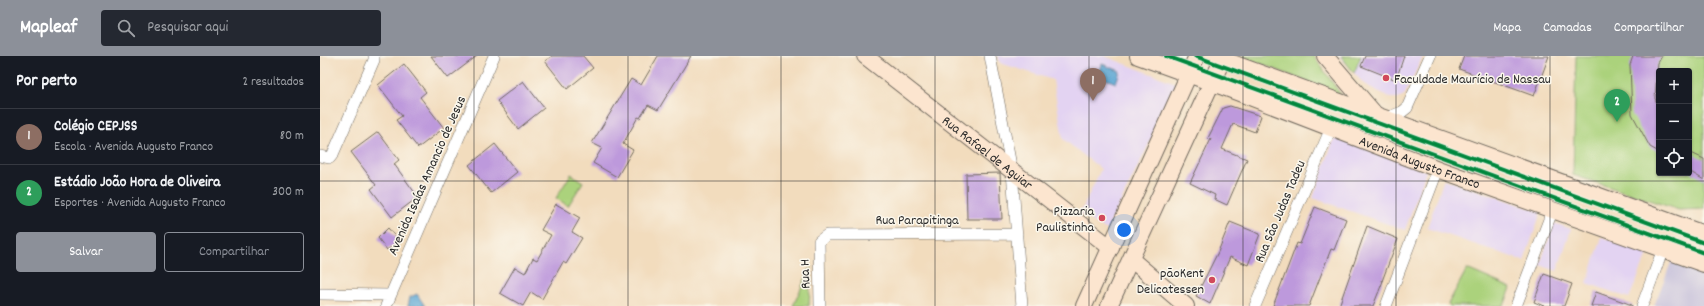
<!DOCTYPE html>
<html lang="pt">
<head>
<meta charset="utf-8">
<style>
	:root { --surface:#171b24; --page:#242831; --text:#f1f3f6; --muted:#9ea1a6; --line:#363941; --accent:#8c9099 }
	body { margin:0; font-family:Dekko,sans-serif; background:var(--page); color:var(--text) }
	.controls { position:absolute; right:12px; top:12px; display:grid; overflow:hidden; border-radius:4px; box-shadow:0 1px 3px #0004 }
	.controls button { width:36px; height:36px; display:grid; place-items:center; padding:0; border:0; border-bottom:1px solid var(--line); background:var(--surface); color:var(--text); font:20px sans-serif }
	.you { position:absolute; left:804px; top:174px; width:14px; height:14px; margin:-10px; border:3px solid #fff; border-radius:50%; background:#1a73e8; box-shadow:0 0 0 6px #1a73e833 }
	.badge { display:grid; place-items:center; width:26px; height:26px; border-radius:50%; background:var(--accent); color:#fff; font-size:13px; font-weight:700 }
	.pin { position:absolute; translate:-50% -33px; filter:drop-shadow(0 1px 2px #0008) }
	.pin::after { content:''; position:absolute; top:21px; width:14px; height:12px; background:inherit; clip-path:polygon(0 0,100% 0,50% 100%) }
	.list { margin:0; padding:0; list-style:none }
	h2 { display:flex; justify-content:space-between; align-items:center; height:52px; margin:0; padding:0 16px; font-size:17px }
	h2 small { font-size:13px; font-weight:400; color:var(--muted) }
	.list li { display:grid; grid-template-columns:26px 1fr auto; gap:12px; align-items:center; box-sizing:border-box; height:56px; padding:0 16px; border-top:1px solid var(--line) }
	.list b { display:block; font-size:15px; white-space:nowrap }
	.list p { margin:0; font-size:13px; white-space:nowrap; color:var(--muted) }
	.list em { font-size:13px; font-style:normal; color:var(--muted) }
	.actions { display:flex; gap:8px; padding:12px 16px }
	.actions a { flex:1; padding:9px 0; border:1px solid var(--accent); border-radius:4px; text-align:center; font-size:14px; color:var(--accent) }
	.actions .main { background:var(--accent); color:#fff }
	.icon { flex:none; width:22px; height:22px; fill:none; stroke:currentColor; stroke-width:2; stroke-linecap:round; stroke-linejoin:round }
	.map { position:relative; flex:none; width:1384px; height:250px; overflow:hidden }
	header { display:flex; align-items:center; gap:24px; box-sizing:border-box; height:56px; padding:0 20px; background:var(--accent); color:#fff }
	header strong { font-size:19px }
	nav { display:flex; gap:22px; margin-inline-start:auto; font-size:14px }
	.search { width:280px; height:36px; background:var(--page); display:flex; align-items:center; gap:10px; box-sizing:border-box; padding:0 14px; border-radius:4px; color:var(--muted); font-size:15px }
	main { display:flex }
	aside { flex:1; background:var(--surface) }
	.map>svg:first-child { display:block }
</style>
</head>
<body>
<header>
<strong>Mapleaf</strong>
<div class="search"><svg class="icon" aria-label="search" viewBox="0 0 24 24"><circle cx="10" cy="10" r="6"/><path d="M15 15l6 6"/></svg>Pesquisar aqui</div>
<nav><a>Mapa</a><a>Camadas</a><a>Compartilhar</a></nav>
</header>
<main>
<aside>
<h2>Por perto<small>2 resultados</small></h2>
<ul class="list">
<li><span class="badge" style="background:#8d6e63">1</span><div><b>Colégio CEPJSS</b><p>Escola · Avenida Augusto Franco</p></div><em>80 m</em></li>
<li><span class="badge" style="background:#2e9e5b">2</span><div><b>Estádio João Hora de Oliveira</b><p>Esportes · Avenida Augusto Franco</p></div><em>300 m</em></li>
</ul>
<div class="actions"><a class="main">Salvar</a><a>Compartilhar</a></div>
</aside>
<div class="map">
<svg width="1384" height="250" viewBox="0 0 1384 250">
	<rect width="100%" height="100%" fill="#fbf7ec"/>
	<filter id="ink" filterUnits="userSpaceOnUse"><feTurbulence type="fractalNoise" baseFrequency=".025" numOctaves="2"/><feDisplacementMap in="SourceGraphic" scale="8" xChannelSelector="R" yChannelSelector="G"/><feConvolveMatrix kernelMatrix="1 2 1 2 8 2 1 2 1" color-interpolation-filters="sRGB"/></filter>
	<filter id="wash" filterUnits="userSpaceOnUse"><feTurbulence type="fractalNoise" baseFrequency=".012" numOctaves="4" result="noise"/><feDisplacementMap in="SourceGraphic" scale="16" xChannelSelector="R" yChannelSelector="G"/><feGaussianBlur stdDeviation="0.9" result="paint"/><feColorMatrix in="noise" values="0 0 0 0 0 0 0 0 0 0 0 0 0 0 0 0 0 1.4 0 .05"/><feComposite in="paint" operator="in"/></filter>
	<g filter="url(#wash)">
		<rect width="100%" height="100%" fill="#f2dcbd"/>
		<path fill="#e3d3f2" d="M678,0H784L858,28L787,174L760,158L781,113L743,83L733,24L680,7Z
			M1019,0H1103L1085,38L1080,42H1071L1044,28Z
			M1015,80L1106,115L1085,174L993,142Z
			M1124,123L1221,156L1204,205L1107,172Z
			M1234,167L1251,173L1237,215L1220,209Z
			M1282,181L1328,198L1309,242L1267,227Z"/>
		<path fill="#c6c0da" d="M1352,204L1384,216V250H1334Z"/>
		<path fill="#abd27c" stroke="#6b7e54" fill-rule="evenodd" d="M921,0H994L1021,39Z
			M1021,0H1041L1034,17Z
			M1256,0H1384V153L1359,154L1253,119ZM1339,15H1369V117H1339Z
			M251,118L263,126L248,150L236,142Z
			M491,210L489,250H473Z
			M1147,213L1191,232L1184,250H1130L1128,248Z"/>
		<path fill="#5ca6d3" stroke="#44687f" d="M782,8L800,15L796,27L778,20Z
			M97,238L105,250H88L90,241Z"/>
		<g id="blocks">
			<path fill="#bd99dc" d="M111,0H157L128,22Z
				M232,0H263L273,12L247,33L225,5Z
				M338,0H371L338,54L328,49L320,62L318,61L303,88L313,94L297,121L273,107L282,92L272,87L311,23L321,29Z
				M1045,0H1084L1076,24L1041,10Z
				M1144,0H1229L1214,40L1139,13Z
				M1313,0H1342L1338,7L1335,42L1339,54V96L1330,91L1312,58L1310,9Z
				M84,8L106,36L100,41L124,72L98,92L76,64L82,60L58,29Z
				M203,25L224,52L198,73L177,45Z
				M910,50L941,60L935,76L913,68L902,93L927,103L907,149L894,143L895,139L870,127L891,83L888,82L903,52Z
				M58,76L79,104L74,108L98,141L72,161L51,133L56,129L31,96Z
				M175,88L197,116L171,137L149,109Z
				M1369,96L1384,103V124L1369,115Z
				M680,117L682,163H647L646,118Z
				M236,148L260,162L252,176L262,182L246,208L243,206L222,243L211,236L203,250L180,237L195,211L205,217L213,202L217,204L231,179L221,174Z
				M995,151L1026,163L1014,194L1011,193L989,250H953L977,187L980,188Z
				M910,166L940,178L928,209L910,201L890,248L876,240L898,196Z
				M1047,170L1078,183L1062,225H1063L1053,250H1019Z
				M68,172L80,186L67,194L58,182Z
				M1224,218L1252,228L1244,250H1224L1214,246Z
				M1276,236L1312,249V250H1271Z"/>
		</g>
	</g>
	<g filter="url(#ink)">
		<use href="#blocks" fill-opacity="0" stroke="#71695e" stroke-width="1"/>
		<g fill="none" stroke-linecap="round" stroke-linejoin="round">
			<defs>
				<path id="street" d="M670,0L692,115L702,250
					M1066,62L1082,56L1087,52L1110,0
					M0,100L10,102L13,98L54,4V0
					M0,238L69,239
					M66,250L174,0
					M500,250L499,185L507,179L697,178
					M935,250L1011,72
					M1066,250L1118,113
					M1196,250L1233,153
					M1322,250L1343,193"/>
				<g id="secondary">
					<path id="s1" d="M545,0L791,192"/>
					<path id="s2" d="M818,0L909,33L1118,113L1384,208"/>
					<path d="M893,0L1384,178"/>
					<path d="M1005,0L1054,57"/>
					<path d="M812,204L866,250"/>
					<path d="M764,250L877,0"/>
					<path d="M789,250L904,0"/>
				</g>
			</defs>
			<use href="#street" stroke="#71695e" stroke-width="12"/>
			<use href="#secondary" stroke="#71695e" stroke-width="18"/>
			<use href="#street" stroke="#fff" stroke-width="11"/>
			<use href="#secondary" stroke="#fce5cf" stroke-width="16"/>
			<defs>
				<path id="cycleway" d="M846,0L1384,197
					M875,0L1384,187"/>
			</defs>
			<use href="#cycleway" stroke="#fbf7ec" stroke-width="6"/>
			<use href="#cycleway" stroke="#00873e" stroke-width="4"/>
		</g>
	</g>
	<path fill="none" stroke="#2b2b2b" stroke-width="1" stroke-opacity="0.55" d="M154,0V250M308,0V250M461,0V250M615,0V250M769,0V250M923,0V250M1076,0V250M1230,0V250M0,125H1384"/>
	<g fill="#d1495b" stroke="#fbf7ec" stroke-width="1.5">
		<circle cx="1066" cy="22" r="4"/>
		<circle cx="782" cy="162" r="4"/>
		<circle cx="892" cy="224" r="4"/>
	</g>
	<g text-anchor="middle" stroke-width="3" stroke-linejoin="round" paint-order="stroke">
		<g font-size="14" fill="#2b2b2b" stroke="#fbf7ec" text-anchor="end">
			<text x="1074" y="27" text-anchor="start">Faculdade Maurício de Nassau</text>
			<text x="774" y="159">Pizzaria<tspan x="774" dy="16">Paulistinha</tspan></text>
			<text x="884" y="221">pãoKent<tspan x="884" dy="16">Delicatessen</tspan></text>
		</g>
		<g font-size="14" fill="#2b2b2b" stroke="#fbf7ec">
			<text dy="5" stroke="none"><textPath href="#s1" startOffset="156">Rua Rafael de Aguiar</textPath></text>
			<text dy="5" stroke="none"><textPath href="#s2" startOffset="301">Avenida Augusto Franco</textPath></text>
			<text transform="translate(106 119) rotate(-66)" y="5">Avenida Isaías Amancio de Jesus</text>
			<text transform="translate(959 155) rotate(-67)" y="5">Rua São Judas Tadeu</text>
			<text x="597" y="168">Rua Parapitinga</text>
			<text transform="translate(484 218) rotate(-92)" y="5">Rua H</text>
		</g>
	</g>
</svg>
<div class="controls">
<button>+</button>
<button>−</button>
<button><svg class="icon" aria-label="locate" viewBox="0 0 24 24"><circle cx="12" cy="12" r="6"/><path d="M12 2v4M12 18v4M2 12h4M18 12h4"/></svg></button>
</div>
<div class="you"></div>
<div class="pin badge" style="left:773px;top:45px;background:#8d6e63">1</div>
<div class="pin badge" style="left:1297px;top:66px;background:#2e9e5b">2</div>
</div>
</main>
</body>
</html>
